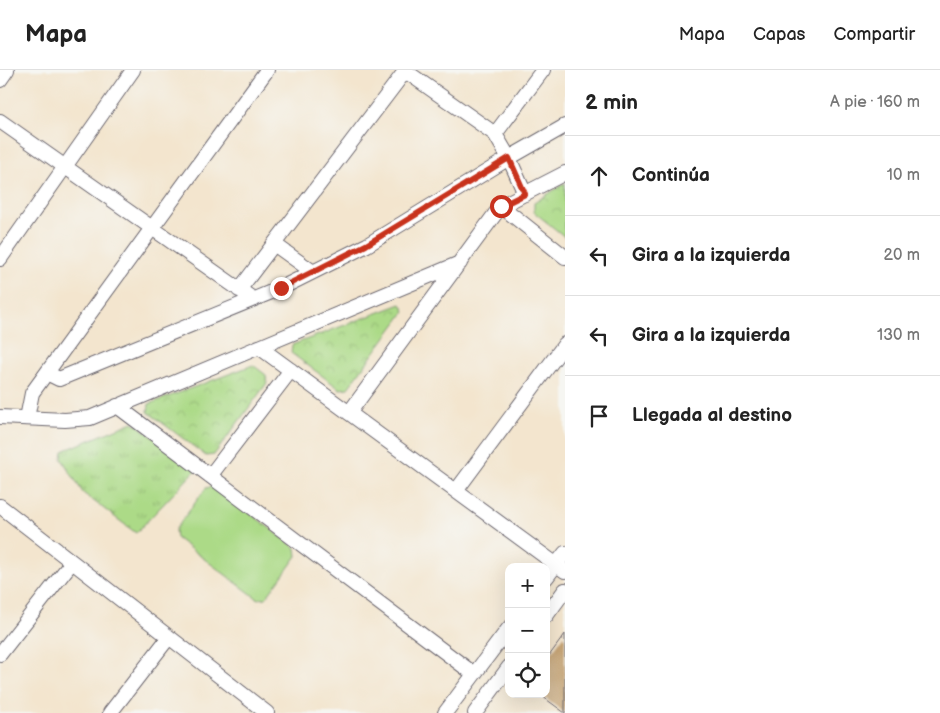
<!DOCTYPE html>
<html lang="es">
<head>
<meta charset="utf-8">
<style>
	:root { --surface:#fff; --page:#f6f6f6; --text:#222; --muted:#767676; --line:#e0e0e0 }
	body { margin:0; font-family:"Balsamiq Sans",sans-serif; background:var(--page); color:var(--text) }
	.controls { position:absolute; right:15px; bottom:15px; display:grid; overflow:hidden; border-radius:10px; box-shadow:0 5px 20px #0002 }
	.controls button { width:45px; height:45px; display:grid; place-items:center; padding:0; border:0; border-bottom:1px solid var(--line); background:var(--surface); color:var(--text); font:25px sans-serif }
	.stop { position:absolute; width:15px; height:15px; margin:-11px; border:4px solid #c8321e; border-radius:50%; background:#fff }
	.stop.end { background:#c8321e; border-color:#fff; box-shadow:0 1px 5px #0008 }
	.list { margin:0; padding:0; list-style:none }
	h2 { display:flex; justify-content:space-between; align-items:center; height:65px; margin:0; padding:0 20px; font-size:21px }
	h2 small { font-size:16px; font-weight:400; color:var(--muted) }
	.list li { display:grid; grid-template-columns:32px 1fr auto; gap:15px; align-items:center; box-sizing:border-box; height:80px; padding:0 20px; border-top:1px solid var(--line) }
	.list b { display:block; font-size:19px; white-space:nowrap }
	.list em { font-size:16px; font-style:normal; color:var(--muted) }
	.icon { flex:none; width:28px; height:28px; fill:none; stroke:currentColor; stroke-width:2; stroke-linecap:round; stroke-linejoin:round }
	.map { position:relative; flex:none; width:565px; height:643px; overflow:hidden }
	header { display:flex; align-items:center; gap:30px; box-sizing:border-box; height:70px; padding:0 25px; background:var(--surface); border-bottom:1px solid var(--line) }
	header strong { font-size:24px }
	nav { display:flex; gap:28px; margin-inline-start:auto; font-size:18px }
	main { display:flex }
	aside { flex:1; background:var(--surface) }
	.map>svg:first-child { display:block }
</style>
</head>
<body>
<header>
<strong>Mapa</strong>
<nav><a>Mapa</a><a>Capas</a><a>Compartir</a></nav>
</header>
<main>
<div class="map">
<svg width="565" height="643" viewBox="0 0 565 643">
	<defs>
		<pattern id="grass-tufts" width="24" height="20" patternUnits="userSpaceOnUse" patternTransform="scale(1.25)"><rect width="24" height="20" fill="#acda87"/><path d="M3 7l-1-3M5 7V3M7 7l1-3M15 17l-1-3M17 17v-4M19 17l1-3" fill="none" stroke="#94bb75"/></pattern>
		<pattern id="park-crowns" width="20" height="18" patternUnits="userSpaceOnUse" patternTransform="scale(1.25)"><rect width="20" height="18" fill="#acda87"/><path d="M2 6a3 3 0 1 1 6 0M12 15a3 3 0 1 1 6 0" fill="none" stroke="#94bb75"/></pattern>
	</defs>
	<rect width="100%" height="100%" fill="#f6f6f2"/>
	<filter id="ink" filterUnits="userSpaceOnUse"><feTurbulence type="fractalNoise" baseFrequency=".02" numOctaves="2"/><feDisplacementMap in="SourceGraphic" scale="10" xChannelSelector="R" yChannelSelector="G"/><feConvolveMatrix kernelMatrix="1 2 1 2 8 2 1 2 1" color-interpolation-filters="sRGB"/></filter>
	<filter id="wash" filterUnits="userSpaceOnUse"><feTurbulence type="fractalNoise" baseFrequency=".0096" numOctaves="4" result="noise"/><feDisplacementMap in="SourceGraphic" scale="20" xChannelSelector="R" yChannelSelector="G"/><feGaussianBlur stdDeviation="1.12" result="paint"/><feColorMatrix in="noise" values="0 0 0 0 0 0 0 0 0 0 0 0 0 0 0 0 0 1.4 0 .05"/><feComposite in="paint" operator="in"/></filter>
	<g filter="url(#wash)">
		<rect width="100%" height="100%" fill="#f3e5ce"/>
		<path fill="url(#grass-tufts)" stroke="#677e61" d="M133,352L196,400L136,463L83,423L62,389L63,381Z"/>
		<path fill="url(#park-crowns)" stroke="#677e61" d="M565,113V167L534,142V133Z
			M401,234L405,241L348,318L340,319L291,283L292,275Z
			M253,295L266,305L267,313L214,385L206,386L148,342L149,334Z"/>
		<path fill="#acda87" stroke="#677e61" d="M214,416L296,478L297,486L266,528L258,529L176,468L175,460L206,418Z"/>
		<g id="blocks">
			<path fill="#c6a476" d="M565,564V643L539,624H546V590Z"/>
		</g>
	</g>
	<g filter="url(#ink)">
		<use href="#blocks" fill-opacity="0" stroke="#6b666e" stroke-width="1"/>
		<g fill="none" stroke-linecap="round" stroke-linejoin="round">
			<defs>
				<path id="minor" d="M404,0L495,64L509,88L525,124
					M0,10L7,0
					M0,51L253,229
					M495,64L543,0
					M501,136L565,103
					M274,174L313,202
					M0,189L133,0
					M239,220L406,0
					M259,277L565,501
					M47,303L59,309L281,218L367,175L509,88L565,56
					M117,336L474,604
					M349,343L501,136L565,187
					M0,347L65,350L90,348L460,193
					M27,348L32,323L267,0
					M210,406L291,300
					M456,421L565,274
					M0,436L267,643
					M546,508L565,483
					M546,546L565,520
					M0,584L72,492
					M110,643L169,567
					M445,643L509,558
					M475,643L509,597"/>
			</defs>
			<use href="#minor" stroke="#6b666e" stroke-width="16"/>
			<use href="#minor" stroke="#fff" stroke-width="14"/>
		</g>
	</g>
	<g fill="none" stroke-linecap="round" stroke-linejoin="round" filter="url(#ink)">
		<path stroke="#c8321e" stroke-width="6" d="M281,218L366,175L509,88L525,124L501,136"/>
	</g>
</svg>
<div class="controls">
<button>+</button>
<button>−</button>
<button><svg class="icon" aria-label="locate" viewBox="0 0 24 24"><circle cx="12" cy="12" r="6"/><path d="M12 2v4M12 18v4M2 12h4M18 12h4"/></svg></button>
</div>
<div class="stop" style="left:501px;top:136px"></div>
<div class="stop end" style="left:281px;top:218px"></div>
</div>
<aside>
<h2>2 min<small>A pie · 160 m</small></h2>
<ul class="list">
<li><svg class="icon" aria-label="ahead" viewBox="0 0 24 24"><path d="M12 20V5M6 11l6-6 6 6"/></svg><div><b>Continúa</b></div><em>10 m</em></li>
<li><svg class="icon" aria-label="left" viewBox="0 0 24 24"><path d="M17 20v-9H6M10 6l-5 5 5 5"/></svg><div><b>Gira a la izquierda</b></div><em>20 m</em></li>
<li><svg class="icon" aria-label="left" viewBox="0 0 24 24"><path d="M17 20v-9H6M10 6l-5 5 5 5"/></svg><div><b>Gira a la izquierda</b></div><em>130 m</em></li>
<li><svg class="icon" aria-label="arrive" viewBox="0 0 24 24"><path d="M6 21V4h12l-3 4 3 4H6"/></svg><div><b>Llegada al destino</b></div></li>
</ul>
</aside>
</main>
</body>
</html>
